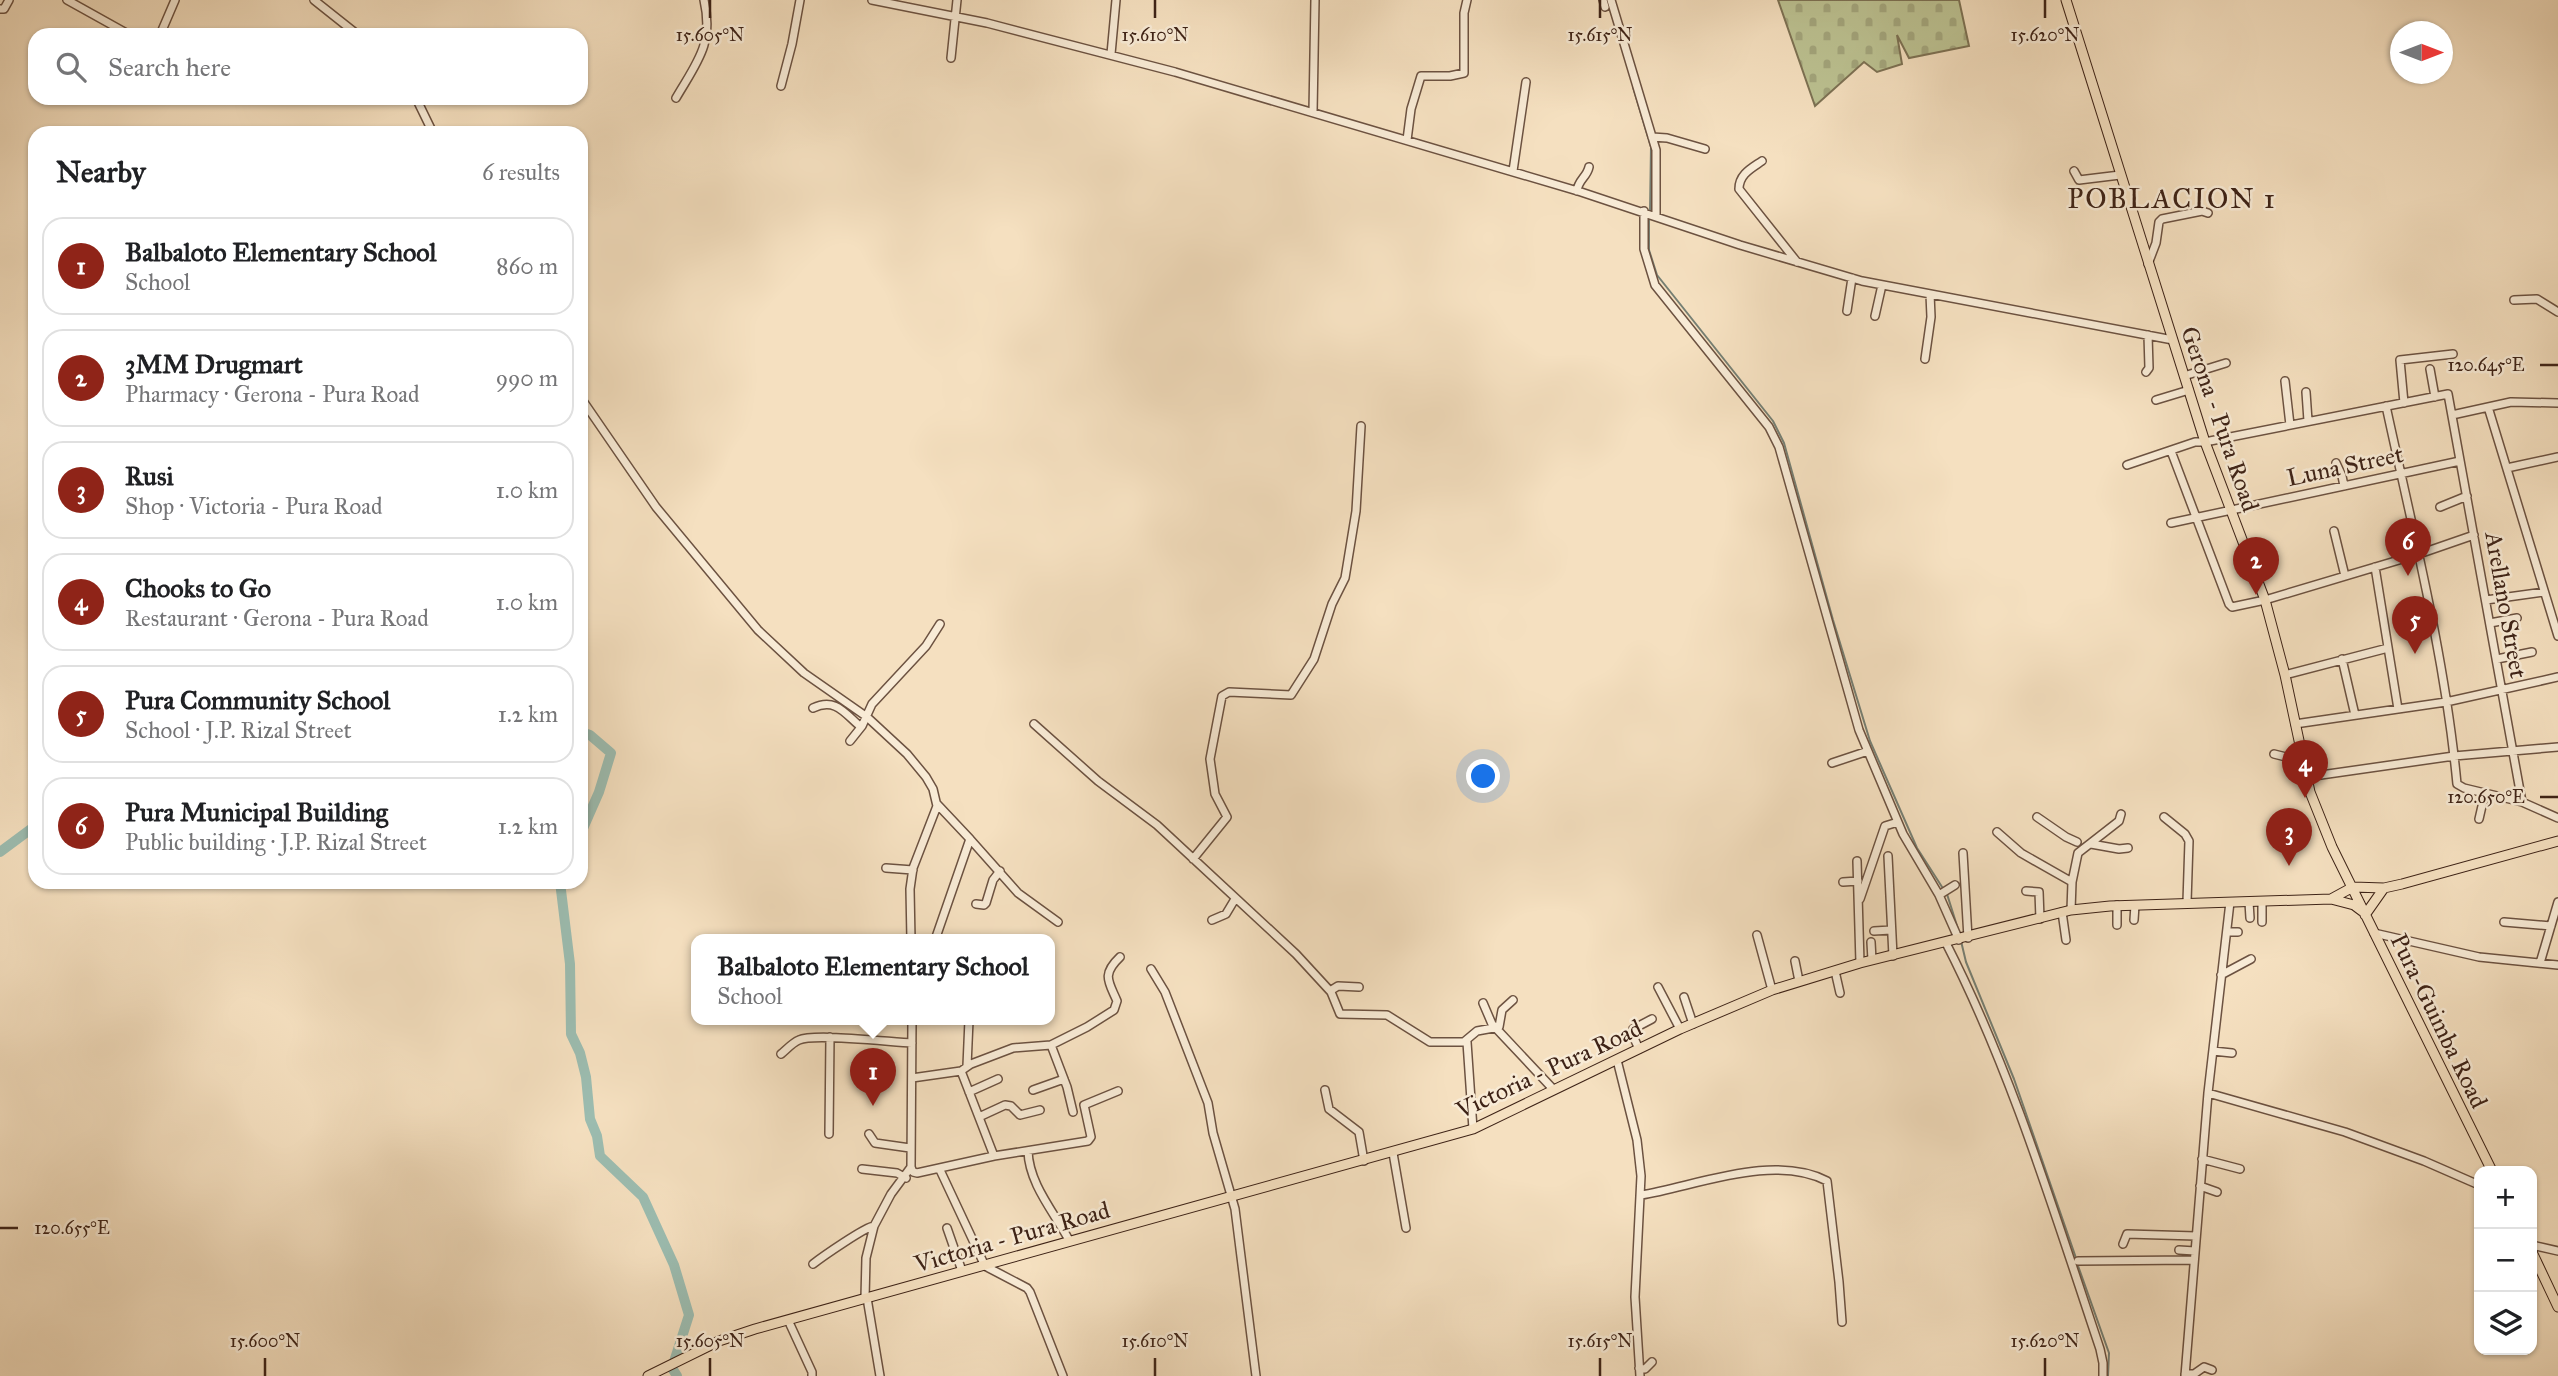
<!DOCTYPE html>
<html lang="en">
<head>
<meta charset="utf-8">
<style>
	:root { --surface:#fff; --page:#f6f6f6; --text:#202124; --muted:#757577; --line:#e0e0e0; --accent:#8f2418 }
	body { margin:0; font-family:"IM FELL Great Primer",serif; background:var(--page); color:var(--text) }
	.controls { position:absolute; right:21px; bottom:21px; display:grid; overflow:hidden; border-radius:14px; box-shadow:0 2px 5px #0004 }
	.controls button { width:63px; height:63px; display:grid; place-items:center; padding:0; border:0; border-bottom:2px solid var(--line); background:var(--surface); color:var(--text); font:35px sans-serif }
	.compass { position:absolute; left:2390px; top:21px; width:63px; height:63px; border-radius:50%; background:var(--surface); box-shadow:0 2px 5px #0004; rotate:90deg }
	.you { position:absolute; left:1484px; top:777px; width:24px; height:24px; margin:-18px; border:5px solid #fff; border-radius:50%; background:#1a73e8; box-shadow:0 0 0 10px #1a73e833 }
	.badge { display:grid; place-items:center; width:46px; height:46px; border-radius:50%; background:var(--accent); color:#fff; font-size:23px; font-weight:700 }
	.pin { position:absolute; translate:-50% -58px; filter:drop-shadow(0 2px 4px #0008) }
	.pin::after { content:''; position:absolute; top:37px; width:24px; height:21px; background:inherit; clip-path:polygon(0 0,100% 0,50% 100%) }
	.popup { position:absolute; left:691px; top:934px; width:364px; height:91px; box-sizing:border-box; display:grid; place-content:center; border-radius:14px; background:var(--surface); filter:drop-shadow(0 2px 5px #0005); font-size:23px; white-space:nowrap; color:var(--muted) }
	.popup b { font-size:26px; color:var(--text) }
	.popup::after { content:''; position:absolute; left:50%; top:100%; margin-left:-14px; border:14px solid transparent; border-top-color:var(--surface) }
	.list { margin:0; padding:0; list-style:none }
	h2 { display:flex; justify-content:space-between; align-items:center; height:91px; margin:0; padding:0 28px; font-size:30px }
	h2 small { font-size:23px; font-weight:400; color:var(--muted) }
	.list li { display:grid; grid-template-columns:46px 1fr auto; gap:21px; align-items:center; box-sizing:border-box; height:98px; margin:0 14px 14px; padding:0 14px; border:2px solid var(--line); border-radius:21px }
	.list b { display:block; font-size:26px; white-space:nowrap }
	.list p { margin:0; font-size:23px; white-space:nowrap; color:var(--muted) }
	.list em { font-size:23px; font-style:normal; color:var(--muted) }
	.icon { flex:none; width:38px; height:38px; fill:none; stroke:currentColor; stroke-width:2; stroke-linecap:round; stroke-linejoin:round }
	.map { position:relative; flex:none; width:2558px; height:1376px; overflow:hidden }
	.search { position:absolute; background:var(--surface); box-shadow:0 2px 5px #0004; left:28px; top:28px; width:560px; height:77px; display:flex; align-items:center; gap:18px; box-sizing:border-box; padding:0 24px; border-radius:21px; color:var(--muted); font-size:26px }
	.panel { position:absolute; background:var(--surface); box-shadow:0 2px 5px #0004; left:28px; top:126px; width:560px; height:763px; border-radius:21px }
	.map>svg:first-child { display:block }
</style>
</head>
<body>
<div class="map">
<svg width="2558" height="1376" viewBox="0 0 2558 1376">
	<defs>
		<pattern id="cemetery-stones" width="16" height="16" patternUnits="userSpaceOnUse" patternTransform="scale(1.75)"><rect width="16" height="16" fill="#bcc292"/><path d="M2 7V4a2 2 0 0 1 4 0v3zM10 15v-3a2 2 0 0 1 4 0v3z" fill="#a3a67d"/></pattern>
	</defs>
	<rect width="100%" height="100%" fill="#f5e0c0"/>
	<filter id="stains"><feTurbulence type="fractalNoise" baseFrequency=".00286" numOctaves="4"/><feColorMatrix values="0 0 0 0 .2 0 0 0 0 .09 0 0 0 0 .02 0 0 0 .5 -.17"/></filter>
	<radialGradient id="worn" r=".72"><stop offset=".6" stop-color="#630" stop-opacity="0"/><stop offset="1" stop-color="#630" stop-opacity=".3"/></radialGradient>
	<path fill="url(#cemetery-stones)" stroke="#7d7254" stroke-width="2" d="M1778,0H1959L1969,46L1909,58L1897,35L1902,64L1877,72L1864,62L1815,106Z"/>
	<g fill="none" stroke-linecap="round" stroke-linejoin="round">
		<path stroke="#767f73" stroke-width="2" d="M1607,0L1616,28
			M1633,87L1651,147L1650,212
			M1649,218V250L1657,275L1773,421L1784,443L1833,620L1870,741L1917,848L1944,890
			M1947,894L1958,929
			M1961,941L1966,962L2014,1079L2076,1258
			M2077,1263L2109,1353L2108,1376"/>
		<path stroke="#9cbdb1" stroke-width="10" d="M581,732L590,735L611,753L599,792L581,833
			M0,852L35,826
			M560,882L570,964L571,1034L580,1053L586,1077L590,1119L597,1136L600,1156L643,1197L674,1265L689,1315L672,1368L677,1376"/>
		<defs>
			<path id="minor" d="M67,0L130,35
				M314,0L358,35
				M872,0L987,23L1175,72L1581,192L1740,245L1862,281L2173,340
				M1603,0L1605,7
				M1611,0L1656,150V215
				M0,9H4L9,0
				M160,35L175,0
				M1111,54L1116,0
				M951,58L957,0
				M781,86L792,44L800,0
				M416,98L433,133
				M676,98C697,62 714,44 704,0
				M1313,112L1315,0
				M1652,137L1667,138L1705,149
				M1407,140L1411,109L1421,76H1450L1464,73V13L1467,0
				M1762,161C1752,168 1739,174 1739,189L1797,262
				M1513,171L1526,82
				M2074,171L2079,180L2120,175
				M1577,191C1578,180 1587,177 1589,167
				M1644,211V249L1655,285L1769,427L1779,447L1859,730L1903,834L1939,895L1959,940
				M2148,264L2156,243L2159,222L2162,219L2202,211L2208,213
				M2514,300L2537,299L2558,312
				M1847,311L1852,278
				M1875,316L1882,285
				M1925,359L1931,317L1930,294
				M2430,369L2435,397
				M2146,372L2149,368L2148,335
				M2184,376L2226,363
				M2285,381L2290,425
				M2306,392L2308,421
				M581,398L656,507L758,630L804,673L867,717L907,754L926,777L933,789L937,806L913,868L910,889L911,940
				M2156,400L2189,390
				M2404,403L2400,360L2453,354
				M2386,406C2413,531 2445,657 2457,784L2464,788L2522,802L2558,818
				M2488,407L2558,636
				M2452,415L2511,402L2558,403
				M2171,451L2229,604L2232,607L2265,600L2419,554L2474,535
				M2336,463L2342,476L2344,486
				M2127,465L2195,442H2205L2448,394L2522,802
				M2507,468L2558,457
				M2440,507L2467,496
				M2171,523L2460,461
				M2334,531L2345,576
				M2375,567L2398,709
				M2486,600L2544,592
				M2490,623L2517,618
				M2342,659L2355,715
				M2497,659L2532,652
				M2285,675L2388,648
				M813,708C836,697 845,714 861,727
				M1034,724L1098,781L1157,825L1296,954L1331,992L1340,1014L1387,1015L1430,1042H1467L1473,1129
				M2295,724L2446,702L2558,677
				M850,741L862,726L872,704L926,646L940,624
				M2274,754L2286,757L2301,755
				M1832,763L1868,751
				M2307,777L2454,756L2558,747
				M2037,817L2066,837L2077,842
				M2164,817L2185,834L2189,841L2187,902
				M2479,819L2485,793
				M1997,832L2021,853L2072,882L2071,910
				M970,839L1018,893L1058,922
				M2091,844L2119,849L2128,848
				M1963,853L1968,938
				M1888,856L1893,956
				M1193,859L1227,817L1215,794L1210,759L1222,696L1229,692L1291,695L1314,659L1332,604L1345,578L1356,511L1361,426
				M1857,861L1860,963
				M886,868L913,870
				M1843,882L1858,881
				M2072,882L2078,853L2119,821L2121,814
				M2026,891L2039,892L2040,919
				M1939,895L1955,885
				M1860,899L1885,826L1898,822
				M2249,902L2250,918
				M976,904L984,905L986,903L993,880L1000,871
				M2117,905V925
				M2062,912L2066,940
				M1212,920L1226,914L1235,899
				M2134,920L2135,905
				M2262,922V902
				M2504,922L2551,926
				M1874,931L1891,930
				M2227,932H2238
				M2374,933L2479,957L2558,965
				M1757,935L1772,990
				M935,940L970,839L937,804
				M1871,942L1872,960
				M1946,943C2012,1072 2054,1212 2100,1349L2103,1363V1376
				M1795,961L1799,981
				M2540,963L2558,902
				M1151,969L1165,992L1208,1103L1213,1133L1235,1209L1256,1376
				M1835,971L1840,993
				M2221,975L2251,959
				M1658,987L1680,1029
				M1330,991L1338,986L1359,987
				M1684,997L1693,1024
				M1483,1003L1492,1024L1553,1089
				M1465,1041L1477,1031L1499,1027L1502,1010L1513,1000
				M1051,1045L1067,1087L1073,1112
				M1639,1049L1633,1036V1029L1652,1019
				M2213,1051L2232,1053
				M781,1054C786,1050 792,1043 799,1040C814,1033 890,1042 912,1043
				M1617,1060L1637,1140L1641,1176L1635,1297L1640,1376
				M967,1066L969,1020
				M961,1071L971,1064L1013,1048L1051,1045L1087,1027L1114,1010L1117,1001C1109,982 1101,975 1120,957
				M1033,1090L1064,1079
				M1325,1090L1329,1109L1359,1132L1364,1161
				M969,1092L998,1079
				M2208,1093L2345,1132L2424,1161L2479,1185
				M979,1117L1005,1105L1011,1106L1020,1115L1040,1110
				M829,1134L830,1037
				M869,1134L875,1143L910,1148
				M1028,1151C1029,1184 1054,1212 1069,1240
				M1393,1153L1406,1228
				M994,1156L1088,1141L1091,1137L1084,1105L1118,1091
				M2202,1159L2240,1169
				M911,1167L913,1172L917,1173L994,1156L961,1071L912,1078
				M862,1169L897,1173L906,1178
				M940,1170L985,1266L1027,1288L1030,1292L1063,1376
				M2200,1186L2217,1192
				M1641,1195C1696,1186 1773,1153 1827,1181L1839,1282L1842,1322
				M947,1228L962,1271
				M2123,1244L2127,1234L2196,1236
				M2532,1245L2558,1251
				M2179,1250L2195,1251
				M2078,1261L2194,1260
				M813,1264C822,1257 865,1227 874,1226
				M865,1298L866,1258L874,1226L891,1194L911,1167L912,1020
				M867,1298L880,1376
				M788,1320L812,1372V1376
				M1639,1368L1645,1369L1652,1362
				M2185,1374H2194L2204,1367L2212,1370
				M2185,1376L2208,1093L2230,902"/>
			<path id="major" d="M2066,0L2205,442L2265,600L2285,675L2310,792L2332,847L2492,1171
				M2331,899L2354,905L2362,911
				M2365,915L2384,888
				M2532,1252L2558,1307
				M648,1376L719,1341L755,1329L1473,1129L1680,1029L1772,990L1860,963L2071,910L2110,906L2331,899L2353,887L2384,888L2402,884L2558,841"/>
		</defs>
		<use href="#minor" stroke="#6c5241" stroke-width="10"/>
		<use href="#major" stroke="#3e2317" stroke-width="11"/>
		<use href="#minor" stroke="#f8ebd6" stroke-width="7"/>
		<use href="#major" stroke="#f5e0c0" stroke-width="9"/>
	</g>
	<path fill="none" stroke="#3e2317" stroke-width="2.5" d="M710,0V18M1155,0V18M1600,0V18M2045,0V18M2540,365H2558M2540,797H2558M0,1228H18M265,1358V1376M710,1358V1376M1155,1358V1376M1600,1358V1376M2045,1358V1376"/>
	<g text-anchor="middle" stroke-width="5" stroke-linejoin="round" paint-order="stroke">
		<g font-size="24" fill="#3e2317" stroke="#f8ebd6">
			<text transform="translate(2220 419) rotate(71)" y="8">Gerona - Pura Road</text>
			<text transform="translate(2345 466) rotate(-12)" y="8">Luna Street</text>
			<text transform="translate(2506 605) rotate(80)" y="8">Arellano Street</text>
			<text transform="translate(2439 1021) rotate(64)" y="8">Pura-Guimba Road</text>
			<text transform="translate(1549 1069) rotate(-25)" y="8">Victoria - Pura Road</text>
			<text transform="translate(1012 1237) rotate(-16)" y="8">Victoria - Pura Road</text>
		</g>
		<g font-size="28" letter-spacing="2" fill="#3e2317" stroke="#f8ebd6">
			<text x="2172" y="208">POBLACION 1</text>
		</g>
	</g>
	<g font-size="18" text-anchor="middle" fill="#3e2317" stroke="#f8ebd6" stroke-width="5" stroke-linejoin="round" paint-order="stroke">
		<text x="710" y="41">15.605°N</text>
		<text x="1155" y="41">15.610°N</text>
		<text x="1600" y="41">15.615°N</text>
		<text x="2045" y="41">15.620°N</text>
		<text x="2486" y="371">120.645°E</text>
		<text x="2486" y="803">120.650°E</text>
		<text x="72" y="1234">120.655°E</text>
		<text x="265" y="1347">15.600°N</text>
		<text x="710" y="1347">15.605°N</text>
		<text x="1155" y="1347">15.610°N</text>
		<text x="1600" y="1347">15.615°N</text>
		<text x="2045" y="1347">15.620°N</text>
	</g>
	<rect width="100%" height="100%" filter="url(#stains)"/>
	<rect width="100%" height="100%" fill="url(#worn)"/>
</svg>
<div class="controls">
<button>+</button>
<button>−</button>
<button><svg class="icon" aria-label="layers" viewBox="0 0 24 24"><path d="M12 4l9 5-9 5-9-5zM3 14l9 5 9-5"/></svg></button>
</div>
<svg class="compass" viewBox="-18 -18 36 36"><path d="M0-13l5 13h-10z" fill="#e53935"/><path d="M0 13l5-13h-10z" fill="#757577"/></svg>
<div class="you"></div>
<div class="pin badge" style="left:873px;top:1106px">1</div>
<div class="popup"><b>Balbaloto Elementary School</b>School</div>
<div class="pin badge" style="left:2256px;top:595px">2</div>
<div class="pin badge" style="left:2289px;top:866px">3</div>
<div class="pin badge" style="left:2305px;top:798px">4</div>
<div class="pin badge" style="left:2415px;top:654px">5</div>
<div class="pin badge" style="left:2408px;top:576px">6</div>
<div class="search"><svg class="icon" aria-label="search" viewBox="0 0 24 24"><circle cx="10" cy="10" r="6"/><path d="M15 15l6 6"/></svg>Search here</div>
<section class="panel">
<h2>Nearby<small>6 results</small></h2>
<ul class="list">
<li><span class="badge">1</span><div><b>Balbaloto Elementary School</b><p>School</p></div><em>860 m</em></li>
<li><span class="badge">2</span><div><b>3MM Drugmart</b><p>Pharmacy · Gerona - Pura Road</p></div><em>990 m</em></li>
<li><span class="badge">3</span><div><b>Rusi</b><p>Shop · Victoria - Pura Road</p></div><em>1.0 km</em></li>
<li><span class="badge">4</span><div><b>Chooks to Go</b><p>Restaurant · Gerona - Pura Road</p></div><em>1.0 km</em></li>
<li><span class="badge">5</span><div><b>Pura Community School</b><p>School · J.P. Rizal Street</p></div><em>1.2 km</em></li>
<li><span class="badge">6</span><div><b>Pura Municipal Building</b><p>Public building · J.P. Rizal Street</p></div><em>1.2 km</em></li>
</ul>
</section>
</div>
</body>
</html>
